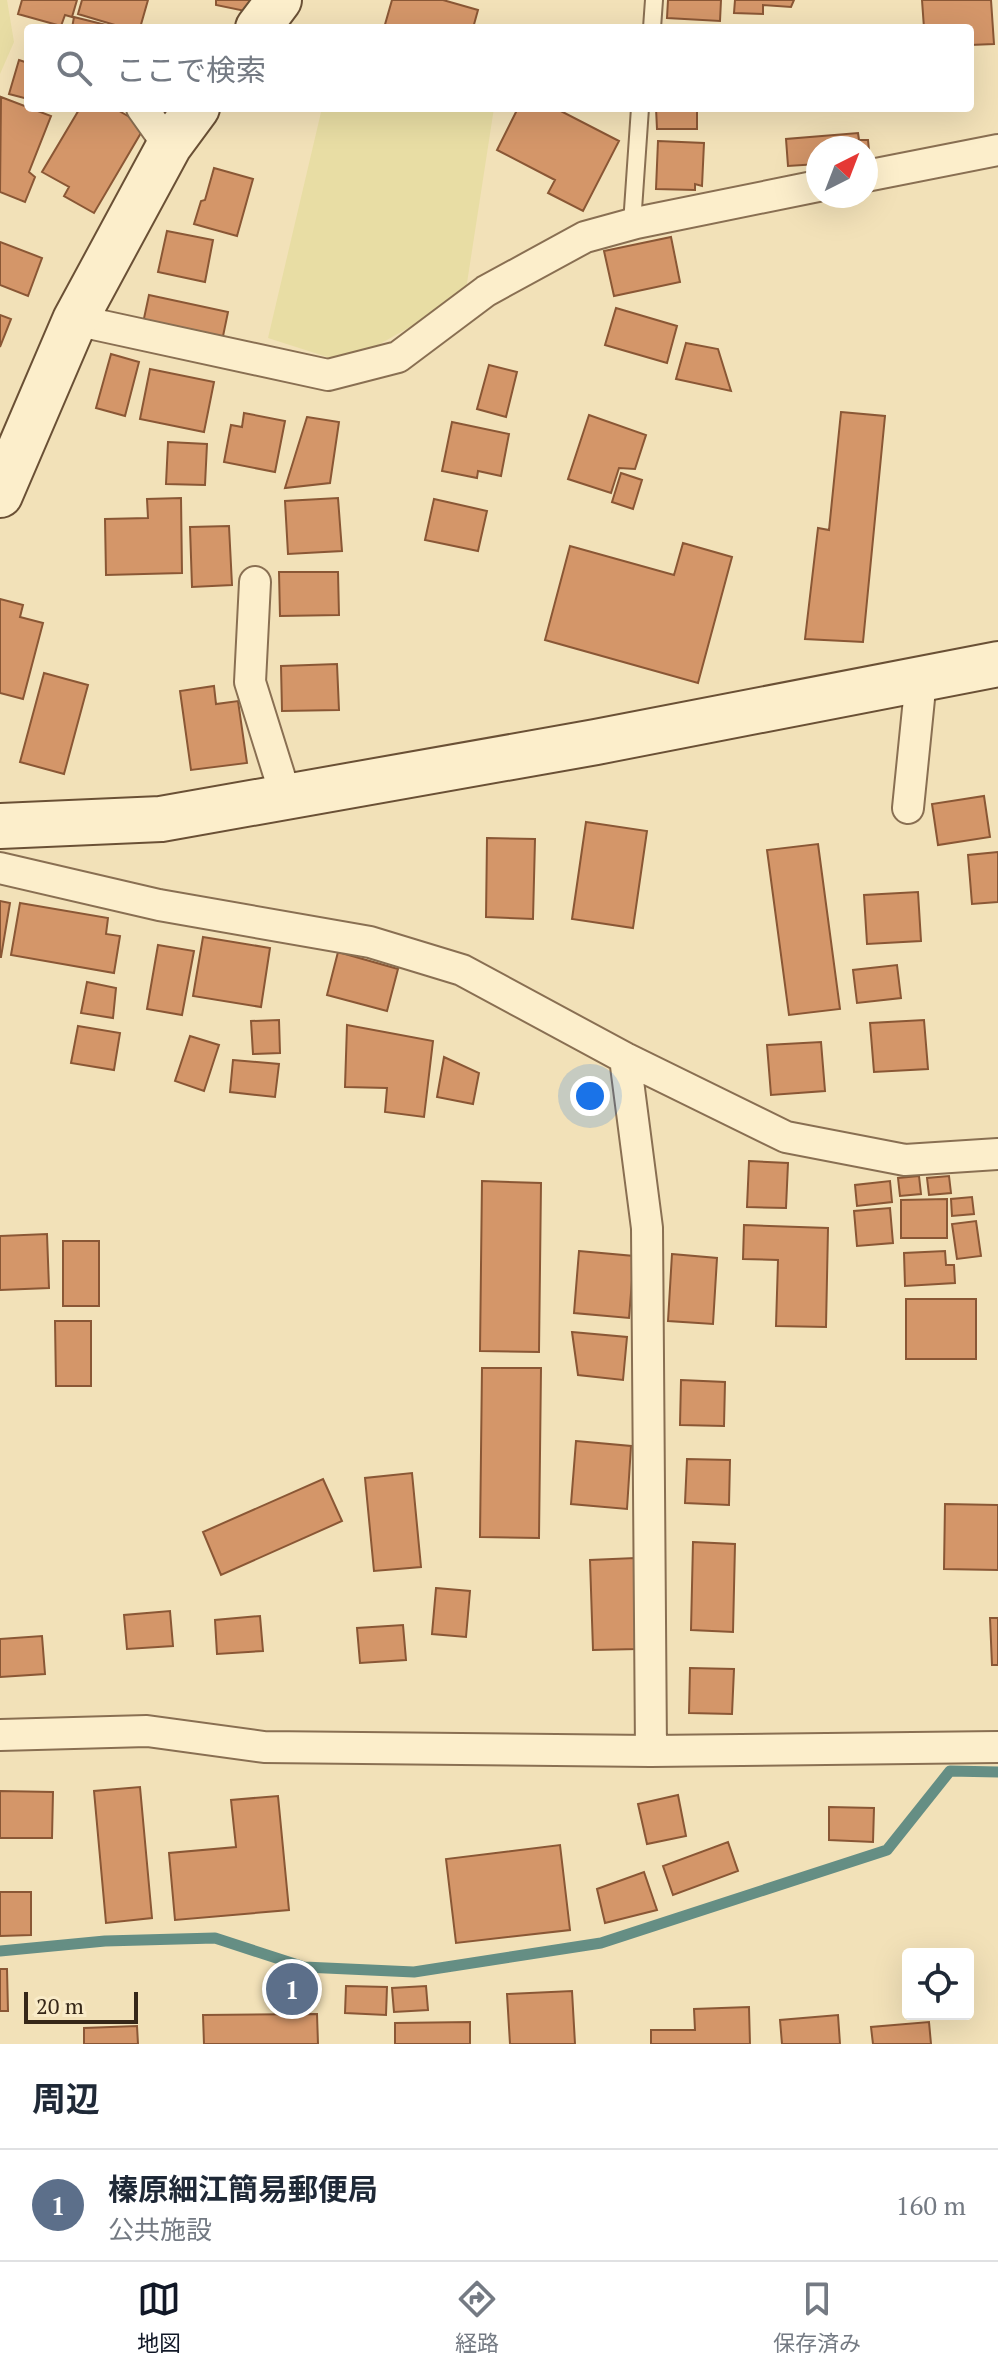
<!DOCTYPE html>
<html lang="ja">
<head>
<meta charset="utf-8">
<style>
	:root { --surface:#fff; --page:#f6f6f7; --text:#1f2937; --muted:#747a83; --line:#e0e1e3; --accent:#111827 }
	body { margin:0; font-family:"PT Serif","Noto Sans JP",serif; background:var(--page); color:var(--text) }
	.controls { position:absolute; right:24px; bottom:24px; display:grid; overflow:hidden; border-radius:8px; box-shadow:0 8px 32px #0002 }
	.controls button { width:72px; height:72px; display:grid; place-items:center; padding:0; border:0; border-bottom:2px solid var(--line); background:var(--surface); color:var(--text); font:40px sans-serif }
	.compass { position:absolute; left:806px; top:136px; width:72px; height:72px; border-radius:50%; background:var(--surface); box-shadow:0 8px 32px #0002; rotate:42deg }
	.scale { position:absolute; left:24px; bottom:20px; width:114px; box-sizing:border-box; padding-left:8px; border:4px solid #362718; border-top:0; font-size:22px; line-height:28px; white-space:nowrap; color:#362718; -webkit-text-stroke:6px #f9ebc8; paint-order:stroke }
	.you { position:absolute; left:590px; top:1096px; width:28px; height:28px; margin:-20px; border:6px solid #fff; border-radius:50%; background:#1a73e8; box-shadow:0 0 0 12px #1a73e833 }
	.badge { display:grid; place-items:center; width:52px; height:52px; border-radius:50%; background:var(--accent); color:#fff; font-size:26px; font-weight:700 }
	.pin { position:absolute; translate:-50% -50%; border:4px solid #fff; box-shadow:0 2px 8px #0006 }
	.list { margin:0; padding:0; list-style:none }
	h2 { display:flex; justify-content:space-between; align-items:center; height:104px; margin:0; padding:0 32px; font-size:34px }
	h2 small { font-size:26px; font-weight:400; color:var(--muted) }
	.list li { display:grid; grid-template-columns:52px 1fr auto; gap:24px; align-items:center; box-sizing:border-box; height:112px; padding:0 32px; border-top:2px solid var(--line) }
	.list b { display:block; font-size:30px; white-space:nowrap }
	.list p { margin:0; font-size:26px; white-space:nowrap; color:var(--muted) }
	.list em { font-size:26px; font-style:normal; color:var(--muted) }
	.icon { flex:none; width:44px; height:44px; fill:none; stroke:currentColor; stroke-width:2; stroke-linecap:round; stroke-linejoin:round }
	.map { position:relative; flex:none; width:998px; height:2044px; overflow:hidden }
	.search { position:absolute; background:var(--surface); box-shadow:0 8px 32px #0002; left:24px; right:24px; top:24px; height:88px; display:flex; align-items:center; gap:20px; box-sizing:border-box; padding:0 28px; border-radius:8px; color:var(--muted); font-size:30px }
	.sheet { height:216px; background:var(--surface) }
	nav { display:flex; justify-content:space-around; align-items:center; box-sizing:border-box; height:112px; border-top:2px solid var(--line); background:var(--surface); font-size:22px; color:var(--muted) }
	nav a { display:grid; justify-items:center; gap:4px }
	nav .on { color:var(--accent) }
	.map>svg:first-child { display:block }
</style>
</head>
<body>
<div class="map">
<svg width="998" height="2044" viewBox="0 0 998 2044">
	<rect width="100%" height="100%" fill="#f2e1b8"/>
	<path fill="#e8dda4" d="M0,0H7L14,42L0,74Z
		M322,108H494L465,296L346,363L268,338Z"/>
	<g fill="none" stroke-linecap="round" stroke-linejoin="round">
		<path stroke="#658e84" stroke-width="11" d="M0,1951L105,1941L215,1938L304,1967L414,1972L601,1943L887,1850L950,1771L998,1772"/>
	</g>
	<path fill="#d49669" stroke="#8a5735" stroke-width="2" d="M22,0H77L72,17L65,15L61,26L18,14Z
		M82,0H148L140,28H125L78,14Z
		M216,0H254L245,11L216,5Z
		M392,0H443L478,10L473,28H384Z
		M668,0H721L720,21L667,18Z
		M735,0H794L791,7L763,5V14L734,13Z
		M922,0H991L994,44L970,45V28H924Z
		M74,17L118,28H72Z
		M19,60L28,63V99L9,94Z
		M1,97L51,116L29,172L35,177L25,202L0,192Z
		M80,108H114L145,126L94,213L64,196L69,187L42,172Z
		M518,108H555L619,141L583,211L548,193L555,180L497,150Z
		M656,108H697V129H657Z
		M858,133L859,140H868L870,160H866V148H818V164L788,166L786,139Z
		M658,141L704,143L702,186L695,184V190L656,189Z
		M214,168L253,179L237,236L194,224L201,201L205,200Z
		M167,231L213,240L205,282L158,272Z
		M671,237L680,282L614,296L604,251Z
		M0,242L42,258L28,296L0,285Z
		M149,295L228,312L222,341L143,323Z
		M616,308L677,326L667,363L605,345Z
		M0,315L11,319L0,347Z
		M686,343L718,349L731,391L676,379Z
		M111,354L139,362L125,416L96,408Z
		M489,365L517,372L506,417L477,409Z
		M150,369L214,382L204,432L140,419Z
		M841,412L885,416L863,642L805,639L818,528L829,530Z
		M244,413L285,421L275,472L224,462L231,425L242,427Z
		M589,415L646,435L635,469L619,468L611,493L568,479Z
		M307,417L339,422L330,483L285,488Z
		M452,422L509,434L501,476L478,471L477,478L442,471Z
		M168,442L207,444L205,485L166,484Z
		M621,473L642,480L633,509L612,502Z
		M181,498L182,573L106,575L105,519L148,518L147,499Z
		M338,498L342,551L288,554L285,501Z
		M434,499L487,511L478,551L425,540Z
		M229,526L232,585L192,587L190,527Z
		M683,543L732,557L698,683L545,640L570,546L674,575Z
		M279,572H338L339,615L280,616Z
		M0,599L23,605L20,617L43,623L23,699L0,693Z
		M337,664L339,710L282,711L281,666Z
		M44,673L88,685L64,774L20,762Z
		M214,686L216,704L238,701L247,763L191,770L180,691Z
		M984,796L990,837L938,845L932,804Z
		M586,822L647,831L633,928L572,919Z
		M487,838L535,839L533,919L486,917Z
		M818,844L840,1009L789,1015L767,850Z
		M998,852V902L972,904L968,855Z
		M918,892L921,941L867,944L864,895Z
		M0,901L10,903L1,957H0Z
		M20,903L108,918L106,934L120,936L114,973L11,955Z
		M203,937L270,948L261,1007L193,996Z
		M158,945L194,951L182,1015L147,1009Z
		M338,952L398,969L387,1011L327,995Z
		M897,965L901,998L857,1003L853,970Z
		M87,982L116,988L113,1018L81,1013Z
		M279,1020L280,1053L253,1054L251,1021Z
		M924,1020L928,1069L874,1072L870,1023Z
		M347,1025L433,1041L424,1117L385,1112L387,1088L345,1087Z
		M78,1026L120,1033L114,1070L71,1063Z
		M190,1036L219,1045L204,1091L175,1081Z
		M821,1042L825,1091L771,1095L767,1045Z
		M444,1057L479,1073L473,1104L437,1097Z
		M233,1060L279,1064L275,1097L230,1092Z
		M749,1161L788,1163L786,1208L747,1207Z
		M919,1176L921,1194L900,1196L898,1178Z
		M949,1176L951,1193L929,1195L927,1178Z
		M482,1181L541,1183L539,1352L480,1351Z
		M890,1181L892,1202L857,1206L855,1185Z
		M972,1197L974,1214L952,1216L951,1199Z
		M947,1199V1238H901V1200Z
		M890,1208L893,1243L857,1246L854,1211Z
		M976,1221L981,1256L957,1259L952,1224Z
		M744,1225L828,1228L826,1327L776,1326L778,1260L743,1259Z
		M47,1234L49,1288L0,1290V1236Z
		M63,1241H99V1306H63Z
		M579,1251L634,1256L629,1318L574,1313Z
		M945,1251L946,1265H954L955,1283L905,1286L904,1253Z
		M672,1254L717,1258L713,1324L668,1321Z
		M906,1299H976V1359H906Z
		M55,1321H91V1386H56Z
		M572,1332L627,1337L623,1380L578,1375Z
		M482,1368H541L539,1538L480,1537Z
		M681,1380L725,1382L724,1426L680,1425Z
		M576,1441L631,1446L627,1509L571,1504Z
		M687,1459L730,1460L729,1505L685,1503Z
		M412,1473L421,1567L374,1571L365,1478Z
		M323,1479L342,1521L221,1575L203,1532Z
		M945,1504L998,1505V1570L944,1569Z
		M693,1542L735,1544L733,1632L691,1630Z
		M635,1558L637,1649L593,1650L590,1560Z
		M436,1588L470,1591L466,1637L432,1634Z
		M170,1611L173,1646L127,1649L124,1615Z
		M260,1616L263,1651L217,1654L215,1620Z
		M990,1618H998V1665H992Z
		M403,1625L406,1660L360,1663L357,1628Z
		M42,1636L45,1674L0,1677V1639Z
		M690,1668L734,1669L732,1714L689,1713Z
		M140,1787L152,1918L106,1923L94,1791Z
		M0,1791L53,1792L52,1838H0Z
		M678,1795L686,1836L647,1844L638,1804Z
		M278,1796L289,1910L175,1920L169,1853L236,1847L231,1800Z
		M829,1807L874,1808L873,1842L829,1840Z
		M728,1842L738,1871L673,1895L663,1866Z
		M560,1845L570,1930L456,1943L446,1859Z
		M644,1872L657,1910L605,1923L597,1889Z
		M0,1892H31V1935L0,1936Z
		M0,1969H7L8,2011H0Z
		M346,1986L387,1987L386,2015L345,2013Z
		M426,1986L428,2010L394,2012L392,1988Z
		M572,1991L575,2044H510L507,1994Z
		M749,2007L750,2044H651V2030H695L694,2009Z
		M317,2014L318,2044H204L203,2015Z
		M838,2015L840,2044H782L780,2020Z
		M470,2022V2044H395V2023Z
		M929,2022L931,2044H873L871,2027Z
		M137,2026L138,2044H84V2028Z"/>
	<g fill="none" stroke-linecap="round" stroke-linejoin="round">
		<defs>
			<path id="lane" d="M652,28L654,0
				M632,224L640,108"/>
			<path id="street" d="M142,108L169,146
				M866,176L998,150
				M75,320L328,375L398,357L486,291L585,237L636,223L818,186
				M255,582L250,682L286,797
				M908,808L921,679
				M0,868L159,905L370,942L462,970L625,1058L786,1137L905,1160L998,1154
				M625,1058L647,1228L651,1751
				M0,1735L147,1731L264,1747L651,1751L998,1747"/>
			<path id="secondary" d="M258,28L279,0
				M0,495L75,320L169,146L197,108
				M0,826L161,819L596,742L998,664"/>
		</defs>
		<use href="#lane" stroke="#896f52" stroke-width="20"/>
		<use href="#street" stroke="#896f52" stroke-width="34"/>
		<use href="#secondary" stroke="#6a5035" stroke-width="48"/>
		<use href="#lane" stroke="#fceecb" stroke-width="16"/>
		<use href="#street" stroke="#fceecb" stroke-width="30"/>
		<use href="#secondary" stroke="#fceecb" stroke-width="44"/>
	</g>
</svg>
<div class="controls">
<button><svg class="icon" aria-label="locate" viewBox="0 0 24 24"><circle cx="12" cy="12" r="6"/><path d="M12 2v4M12 18v4M2 12h4M18 12h4"/></svg></button>
</div>
<svg class="compass" viewBox="-18 -18 36 36"><path d="M0-13l5 13h-10z" fill="#e53935"/><path d="M0 13l5-13h-10z" fill="#747a83"/></svg>
<div class="scale">20 m</div>
<div class="you"></div>
<div class="pin badge" style="left:292px;top:1989px;background:#5c6f8a">1</div>
<div class="search"><svg class="icon" aria-label="search" viewBox="0 0 24 24"><circle cx="10" cy="10" r="6"/><path d="M15 15l6 6"/></svg>ここで検索</div>
</div>
<section class="sheet">
<h2>周辺<small></small></h2>
<ul class="list">
<li><span class="badge" style="background:#5c6f8a">1</span><div><b>榛原細江簡易郵便局</b><p>公共施設</p></div><em>160 m</em></li>
</ul>
</section>
<nav>
<a class="on"><svg class="icon" aria-label="map" viewBox="0 0 24 24"><path d="M3 6l6-2 6 2 6-2v14l-6 2-6-2-6 2zM9 4v14M15 6v14"/></svg>地図</a>
<a><svg class="icon" aria-label="directions" viewBox="0 0 24 24"><path d="M12 3l9 9-9 9-9-9zM9 14v-3h6M13 9l2 2-2 2"/></svg>経路</a>
<a><svg class="icon" aria-label="saved" viewBox="0 0 24 24"><path d="M7 4h10v16l-5-4-5 4z"/></svg>保存済み</a>
</nav>
</body>
</html>
